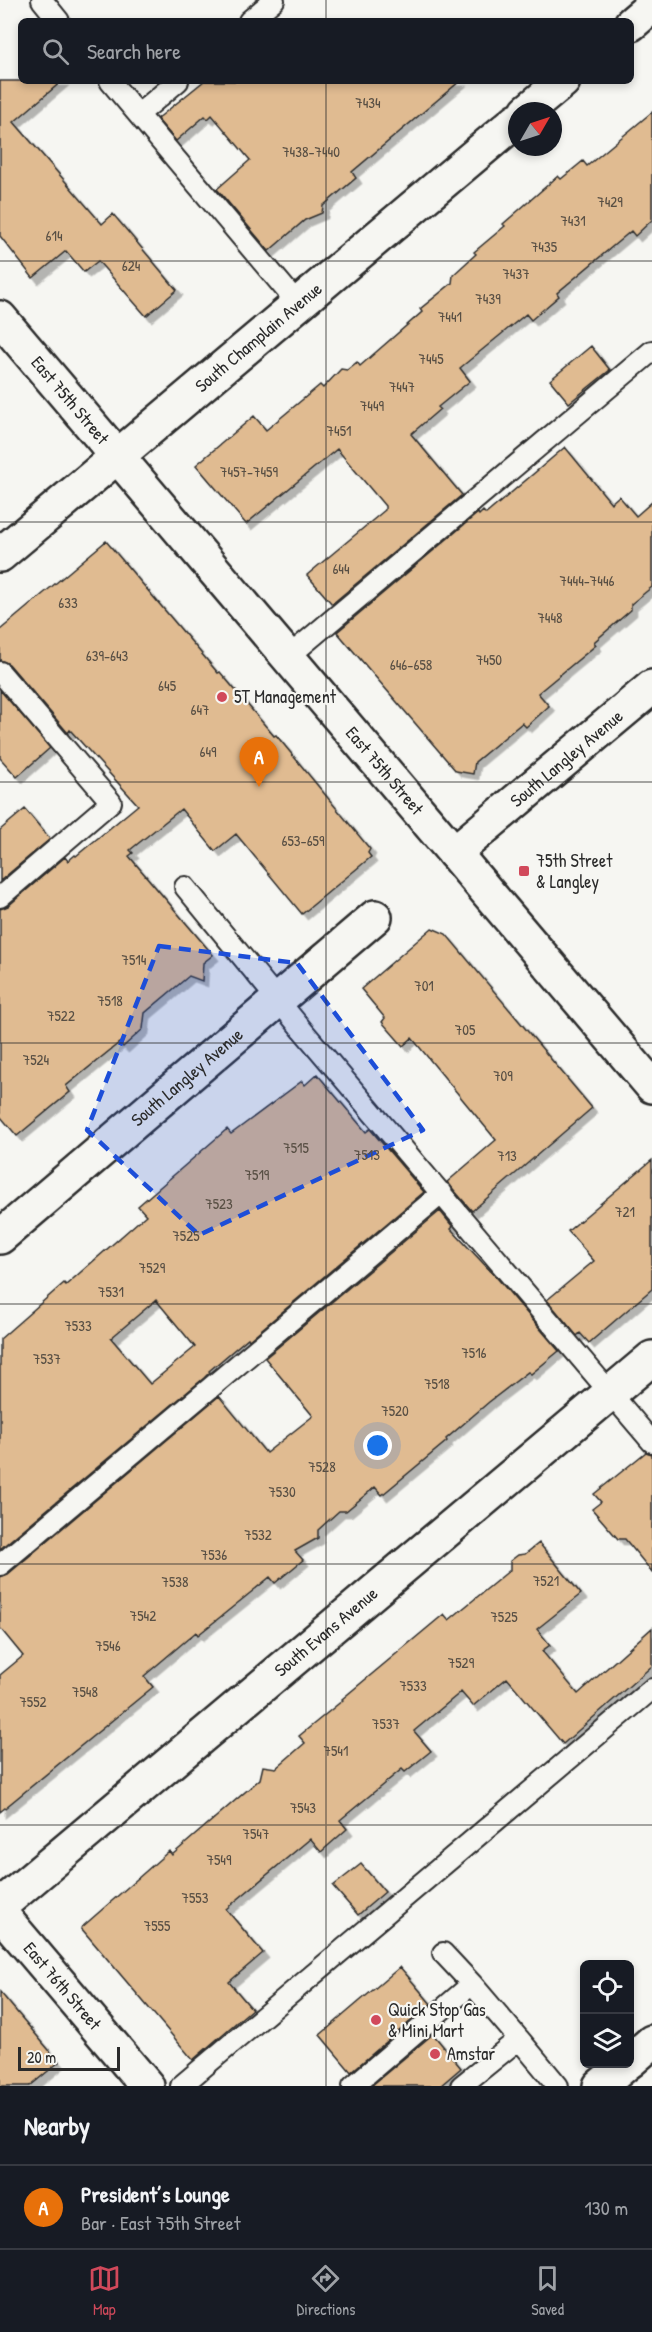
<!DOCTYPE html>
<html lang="en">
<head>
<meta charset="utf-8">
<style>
	:root { --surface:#171b24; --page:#242831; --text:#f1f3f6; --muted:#9ea1a6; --line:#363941; --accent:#d1495b }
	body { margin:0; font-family:"Patrick Hand",sans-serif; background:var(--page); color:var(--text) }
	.controls { position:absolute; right:18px; bottom:18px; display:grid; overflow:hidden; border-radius:9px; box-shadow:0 3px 9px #0003 }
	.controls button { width:54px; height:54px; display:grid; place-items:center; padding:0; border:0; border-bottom:2px solid var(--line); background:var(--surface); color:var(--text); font:30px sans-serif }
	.compass { position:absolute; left:508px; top:102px; width:54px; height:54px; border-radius:50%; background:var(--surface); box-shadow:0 3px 9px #0003; rotate:51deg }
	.scale { position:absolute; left:18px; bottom:15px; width:102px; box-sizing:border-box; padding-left:6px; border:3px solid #2b2b2b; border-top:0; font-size:16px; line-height:21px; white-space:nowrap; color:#2b2b2b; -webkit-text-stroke:4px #f6f6f2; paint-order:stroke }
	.you { position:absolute; left:378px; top:1446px; width:21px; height:21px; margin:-15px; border:4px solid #fff; border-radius:50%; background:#1a73e8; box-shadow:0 0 0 9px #1a73e833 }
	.badge { display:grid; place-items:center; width:39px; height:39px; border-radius:50%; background:var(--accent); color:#fff; font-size:20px; font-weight:700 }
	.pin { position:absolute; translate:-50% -50px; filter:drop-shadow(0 2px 3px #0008) }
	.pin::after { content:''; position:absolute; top:32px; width:21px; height:18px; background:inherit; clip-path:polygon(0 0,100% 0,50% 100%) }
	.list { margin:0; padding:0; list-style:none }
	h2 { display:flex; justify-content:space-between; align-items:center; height:78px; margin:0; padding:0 24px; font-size:26px }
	h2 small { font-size:20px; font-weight:400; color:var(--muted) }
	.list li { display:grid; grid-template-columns:39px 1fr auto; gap:18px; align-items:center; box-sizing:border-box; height:84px; padding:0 24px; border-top:2px solid var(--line) }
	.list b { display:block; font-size:22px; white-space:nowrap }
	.list p { margin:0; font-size:20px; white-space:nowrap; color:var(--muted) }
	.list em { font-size:20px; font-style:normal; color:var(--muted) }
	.icon { flex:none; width:33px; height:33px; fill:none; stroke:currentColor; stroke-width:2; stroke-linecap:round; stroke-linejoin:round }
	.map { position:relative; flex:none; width:652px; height:2086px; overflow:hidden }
	.search { position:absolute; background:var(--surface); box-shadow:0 3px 9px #0003; left:18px; right:18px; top:18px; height:66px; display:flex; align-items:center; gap:15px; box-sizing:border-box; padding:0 21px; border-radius:9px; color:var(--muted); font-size:22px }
	.sheet { height:162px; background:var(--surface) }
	nav { display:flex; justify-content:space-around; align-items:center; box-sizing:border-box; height:84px; border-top:2px solid var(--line); background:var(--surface); font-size:16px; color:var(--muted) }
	nav a { display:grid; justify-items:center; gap:3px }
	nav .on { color:var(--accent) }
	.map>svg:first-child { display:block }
</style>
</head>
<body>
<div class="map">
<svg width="652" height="2086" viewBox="0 0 652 2086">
	<defs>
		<filter id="shadow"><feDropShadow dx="5.5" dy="5.5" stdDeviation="0" flood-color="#0004"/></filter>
	</defs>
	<rect width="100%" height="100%" fill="#f6f6f2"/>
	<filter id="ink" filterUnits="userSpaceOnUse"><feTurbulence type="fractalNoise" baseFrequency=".0167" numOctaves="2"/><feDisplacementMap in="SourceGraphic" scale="12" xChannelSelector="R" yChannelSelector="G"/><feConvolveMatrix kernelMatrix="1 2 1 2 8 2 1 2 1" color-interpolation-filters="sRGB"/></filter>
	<g filter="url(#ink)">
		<path fill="#e0bb91" stroke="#2b2b2b" stroke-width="1.5" fill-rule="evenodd" filter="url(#shadow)" d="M0,81H62L14,122L102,224L113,214L177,290L146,316L98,261L84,272L66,251L33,278L0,236Z
			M204,81H460L352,172L356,178L323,206L322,213L305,220L269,251L217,189L250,160L212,115L208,119L205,116L176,141L157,119Z
			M652,112V220L635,236L631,231L557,293L559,296L531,320L526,314L460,368L470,381L438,407L440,409L411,434L462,495L332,604L307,575L385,510V506L337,449L246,524L196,465L254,416L266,430L320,385L323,388L341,369L347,370L357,362L360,366L422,312L420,309L452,283L453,275L476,254L474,252L505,226L503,224L558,176L561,179L583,161L587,166Z
			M591,346L610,370L569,403L550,380Z
			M565,447L611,503L619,496L636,516L652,502V587L631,604V610L594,642L596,645L538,693L549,706L526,727L522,723L475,762L473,774L456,771L337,632L478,513L479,515L483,511L486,514Z
			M106,541L218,673L220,672L274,736L276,735L370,849L368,853L371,857L302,914L236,834L215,851L181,809L130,850L133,853L129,856L213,955L203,963L202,981L189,976L145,1013L143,1029L123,1047L119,1043L66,1086L70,1092L17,1136L0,1116V909L8,906L65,857L68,861L75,855L76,856L138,805L70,730L68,733L9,664L0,660V630Z
			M0,690L50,748L17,777L0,758Z
			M25,809L50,839L0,881V830Z
			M432,928L446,934L592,1108L472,1211L447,1182L496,1140L412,1038L403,1046L382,1022L385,1018L361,989Z
			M317,1074L366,1132L370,1129L424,1192L249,1340L248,1338L209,1371L210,1372L204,1378L0,1549V1339L64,1283L66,1285L146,1215L138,1206L227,1129L231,1134L302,1081L305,1085ZM156,1300L195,1347L150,1384L111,1338Z
			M652,1160V1289L589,1343L580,1333L577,1336L547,1300L594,1261L568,1231Z
			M440,1211L453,1227L451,1229L498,1279L559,1351L531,1374L528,1372L489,1402L446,1439L447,1441L382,1495L375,1487L346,1511H339L318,1530V1538L295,1551L303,1560L275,1583L270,1577L198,1635L196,1632L144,1676L153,1687L0,1812V1675L23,1656L0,1628V1577L8,1574L219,1396L266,1453L313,1416L265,1358Z
			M646,1452L652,1454V1572L625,1539H618L592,1509L601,1502L594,1494Z
			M539,1543L581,1594L537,1629L550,1645L542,1651L578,1694L652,1628V1666L563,1744L507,1678L473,1706L461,1692L414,1731L431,1751L405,1772L402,1769L340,1820L347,1829L321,1852L310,1839L226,1909L263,1953L229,1982L252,2009L193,2060L81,1928L169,1851L172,1855L260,1779L263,1766L276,1768L305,1743L299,1736L343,1700L342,1699L444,1614L449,1620L510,1570V1561L518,1555L525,1554Z
			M361,1864L385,1892L358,1915L333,1886Z
			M400,1967L431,2004L351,2072L320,2035Z
			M0,1992L59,2062L30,2086H0Z
			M433,2034L461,2068L440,2086H371Z"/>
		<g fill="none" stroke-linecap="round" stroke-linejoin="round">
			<defs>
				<path id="lane" d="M42,0L59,21
					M249,21L274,0
					M110,81L298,304
					M139,114L178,81
					M288,657L652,351
					M0,672L111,802L0,897
					M185,887L304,1032L652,1442
					M0,1565L442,1193
					M443,1953L472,1984
					M181,2086L652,1689
					M353,2086L472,1984L519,2039
					M461,2086L519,2039L558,2086"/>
				<g id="street">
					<path d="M631,24L652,6"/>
					<path d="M527,111L563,81"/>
					<path id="s1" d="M0,555L517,120"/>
					<path id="s2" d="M454,853L652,687"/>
					<path id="s3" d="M0,1237L375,917"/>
					<path id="s4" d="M0,1906L652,1358"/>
				</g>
				<g id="secondary">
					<path id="s5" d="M0,318L652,1086"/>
					<path id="s6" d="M0,1913L147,2086"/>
					<path d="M630,2061L652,2042"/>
					<path d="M600,2086L626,2064"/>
				</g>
			</defs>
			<use href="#lane" stroke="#2b2b2b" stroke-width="24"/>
			<use href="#street" stroke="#2b2b2b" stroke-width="38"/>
			<use href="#secondary" stroke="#2b2b2b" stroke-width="38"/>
			<use href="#lane" stroke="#f6f6f2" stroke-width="20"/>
			<use href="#street" stroke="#f6f6f2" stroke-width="33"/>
			<use href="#secondary" stroke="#f6f6f2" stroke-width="33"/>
		</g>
	</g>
	<path fill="#1d4ed8" fill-opacity="0.2" stroke="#1d4ed8" stroke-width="4.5" stroke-dasharray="12 8" stroke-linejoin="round" d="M159,946L297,963L423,1130L199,1235L87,1130Z"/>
	<path fill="none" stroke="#2b2b2b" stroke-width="1.5" stroke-opacity="0.55" d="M326,0V21M326,81V2086M0,261H652M0,522H652M0,782H652M0,1043H652M0,1304H652M0,1564H652M0,1825H652"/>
	<g fill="#d1495b" stroke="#f6f6f2" stroke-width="2">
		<circle cx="222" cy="697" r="6"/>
		<rect x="518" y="865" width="12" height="12" rx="3"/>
		<circle cx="376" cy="2020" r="6"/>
		<circle cx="435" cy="2054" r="6"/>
	</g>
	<g text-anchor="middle" stroke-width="4.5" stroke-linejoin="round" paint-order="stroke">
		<g font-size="15" fill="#584f44">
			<text x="368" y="108">7434</text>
			<text x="311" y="157">7438-7440</text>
			<text x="610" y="207">7429</text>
			<text x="573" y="226">7431</text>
			<text x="54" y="241">614</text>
			<text x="544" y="252">7435</text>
			<text x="131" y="271">624</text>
			<text x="516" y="279">7437</text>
			<text x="488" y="304">7439</text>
			<text x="450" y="322">7441</text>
			<text x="431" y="364">7445</text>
			<text x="402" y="392">7447</text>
			<text x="372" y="411">7449</text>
			<text x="339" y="436">7451</text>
			<text x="249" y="477">7457-7459</text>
			<text x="341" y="574">644</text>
			<text x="587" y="586">7444-7446</text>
			<text x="68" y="608">633</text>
			<text x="550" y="623">7448</text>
			<text x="107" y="661">639-643</text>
			<text x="489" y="665">7450</text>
			<text x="411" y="670">646-658</text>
			<text x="167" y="691">645</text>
			<text x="200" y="715">647</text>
			<text x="208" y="757">649</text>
			<text x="303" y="846">653-659</text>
			<text x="134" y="965">7514</text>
			<text x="424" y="991">701</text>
			<text x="110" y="1006">7518</text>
			<text x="61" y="1021">7522</text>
			<text x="465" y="1035">705</text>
			<text x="36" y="1065">7524</text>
			<text x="503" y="1081">709</text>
			<text x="296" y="1153">7515</text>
			<text x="367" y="1160">7513</text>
			<text x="507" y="1161">713</text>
			<text x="257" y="1180">7519</text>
			<text x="219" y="1209">7523</text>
			<text x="625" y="1217">721</text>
			<text x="186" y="1241">7525</text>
			<text x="152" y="1273">7529</text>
			<text x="111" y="1297">7531</text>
			<text x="78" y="1331">7533</text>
			<text x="474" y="1358">7516</text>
			<text x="47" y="1364">7537</text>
			<text x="437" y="1389">7518</text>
			<text x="395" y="1416">7520</text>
			<text x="322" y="1472">7528</text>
			<text x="282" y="1497">7530</text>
			<text x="258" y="1540">7532</text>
			<text x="214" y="1560">7536</text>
			<text x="546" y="1586">7521</text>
			<text x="175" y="1587">7538</text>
			<text x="143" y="1621">7542</text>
			<text x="504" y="1622">7525</text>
			<text x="108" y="1651">7546</text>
			<text x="461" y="1668">7529</text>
			<text x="413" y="1691">7533</text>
			<text x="85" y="1697">7548</text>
			<text x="33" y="1707">7552</text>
			<text x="386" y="1729">7537</text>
			<text x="336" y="1756">7541</text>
			<text x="303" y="1813">7543</text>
			<text x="256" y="1839">7547</text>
			<text x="219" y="1865">7549</text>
			<text x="195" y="1903">7553</text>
			<text x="157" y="1931">7555</text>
		</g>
		<g font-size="18" fill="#2b2b2b" stroke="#f6f6f2">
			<text dy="6" stroke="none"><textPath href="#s1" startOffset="338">South Champlain Avenue</textPath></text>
			<text dy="6" stroke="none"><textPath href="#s5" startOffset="108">East 75th Street</textPath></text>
			<text dy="6" stroke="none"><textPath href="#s2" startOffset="147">South Langley Avenue</textPath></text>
			<text dy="6" stroke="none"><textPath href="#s5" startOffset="594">East 75th Street</textPath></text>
			<text dy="6" stroke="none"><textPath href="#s3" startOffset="246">South Langley Avenue</textPath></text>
			<text dy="6" stroke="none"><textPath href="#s4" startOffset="426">South Evans Avenue</textPath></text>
			<text dy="6" stroke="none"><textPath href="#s6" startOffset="96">East 76th Street</textPath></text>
		</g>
		<g font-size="18" fill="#2b2b2b" stroke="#f6f6f2" text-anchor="start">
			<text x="234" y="703">5T Management</text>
			<text x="536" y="867">75th Street<tspan x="536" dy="21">&amp; Langley</tspan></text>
			<text x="388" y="2016">Quick Stop Gas<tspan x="388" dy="21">&amp; Mini Mart</tspan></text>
			<text x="447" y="2060">Amstar</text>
		</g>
	</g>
</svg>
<div class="controls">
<button><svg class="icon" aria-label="locate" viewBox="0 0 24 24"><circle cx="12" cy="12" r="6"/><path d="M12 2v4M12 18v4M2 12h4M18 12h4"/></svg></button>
<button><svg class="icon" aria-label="layers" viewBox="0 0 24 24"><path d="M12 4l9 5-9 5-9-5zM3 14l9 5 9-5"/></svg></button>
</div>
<svg class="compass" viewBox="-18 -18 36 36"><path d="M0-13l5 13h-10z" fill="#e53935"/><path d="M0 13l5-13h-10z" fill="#9ea1a6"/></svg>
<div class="scale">20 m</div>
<div class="you"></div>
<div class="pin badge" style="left:259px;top:787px;background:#e8710a">A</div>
<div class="search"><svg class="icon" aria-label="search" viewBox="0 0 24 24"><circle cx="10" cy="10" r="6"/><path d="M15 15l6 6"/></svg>Search here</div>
</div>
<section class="sheet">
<h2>Nearby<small></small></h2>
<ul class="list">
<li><span class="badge" style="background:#e8710a">A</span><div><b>President’s Lounge</b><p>Bar · East 75th Street</p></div><em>130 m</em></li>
</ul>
</section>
<nav>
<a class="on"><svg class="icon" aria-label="map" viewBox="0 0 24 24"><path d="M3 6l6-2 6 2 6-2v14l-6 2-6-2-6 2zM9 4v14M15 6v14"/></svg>Map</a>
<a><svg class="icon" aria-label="directions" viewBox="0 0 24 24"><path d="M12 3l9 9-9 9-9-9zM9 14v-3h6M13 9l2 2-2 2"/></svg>Directions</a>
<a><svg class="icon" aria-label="saved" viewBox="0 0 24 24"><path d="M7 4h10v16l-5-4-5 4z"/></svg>Saved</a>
</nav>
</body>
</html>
